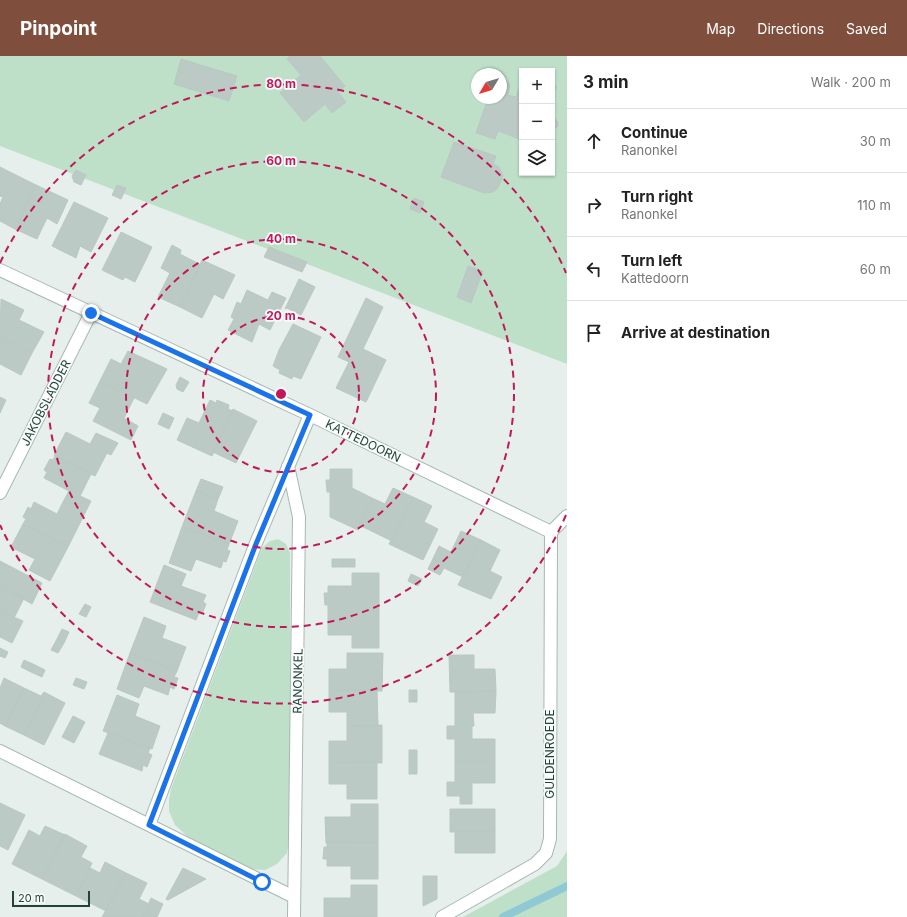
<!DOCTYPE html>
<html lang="en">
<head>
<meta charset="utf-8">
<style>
	:root { --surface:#fff; --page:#f6f6f6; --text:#222; --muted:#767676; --line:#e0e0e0; --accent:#804e3d }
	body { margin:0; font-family:Inter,sans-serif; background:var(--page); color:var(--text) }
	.controls { position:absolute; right:12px; top:12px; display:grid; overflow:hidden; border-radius:0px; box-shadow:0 1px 3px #0004 }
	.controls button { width:36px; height:36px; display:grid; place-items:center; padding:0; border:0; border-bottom:1px solid var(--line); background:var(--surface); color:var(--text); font:20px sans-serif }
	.compass { position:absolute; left:471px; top:12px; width:36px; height:36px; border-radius:50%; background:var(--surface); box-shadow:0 1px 3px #0004; rotate:232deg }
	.scale { position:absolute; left:12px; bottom:10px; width:78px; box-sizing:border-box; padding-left:4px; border:2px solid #24423a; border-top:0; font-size:11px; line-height:14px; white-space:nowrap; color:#24423a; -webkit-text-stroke:3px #f7fbf9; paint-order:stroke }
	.stop { position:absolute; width:12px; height:12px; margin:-9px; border:3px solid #1a73e8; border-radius:50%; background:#fff }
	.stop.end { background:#1a73e8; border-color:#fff; box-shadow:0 1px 4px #0008 }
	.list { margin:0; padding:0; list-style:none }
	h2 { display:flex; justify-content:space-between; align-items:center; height:52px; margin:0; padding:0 16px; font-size:17px }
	h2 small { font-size:13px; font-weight:400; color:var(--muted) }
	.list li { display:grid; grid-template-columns:26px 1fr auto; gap:12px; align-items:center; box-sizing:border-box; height:64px; padding:0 16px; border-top:1px solid var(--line) }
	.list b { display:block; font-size:15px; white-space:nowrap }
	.list p { margin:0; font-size:13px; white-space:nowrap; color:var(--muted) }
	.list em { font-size:13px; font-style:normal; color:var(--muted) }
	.icon { flex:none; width:22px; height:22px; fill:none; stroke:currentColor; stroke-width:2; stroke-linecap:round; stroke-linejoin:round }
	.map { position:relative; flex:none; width:567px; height:861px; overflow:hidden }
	header { display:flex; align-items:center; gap:24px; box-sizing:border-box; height:56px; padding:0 20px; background:var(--accent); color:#fff }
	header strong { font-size:19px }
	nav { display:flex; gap:22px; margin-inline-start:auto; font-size:14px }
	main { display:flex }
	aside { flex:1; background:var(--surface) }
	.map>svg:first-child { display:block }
</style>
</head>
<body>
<header>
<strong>Pinpoint</strong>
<nav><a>Map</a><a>Directions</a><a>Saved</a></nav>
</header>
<main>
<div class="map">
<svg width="567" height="861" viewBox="0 0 567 861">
	<rect width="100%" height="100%" fill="#e6efeb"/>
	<path fill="#bfe0c8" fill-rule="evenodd" d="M0,0H567V308L0,90ZM522,15H552V117H522ZM477,18H501V42H477Z
		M278,483L286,488L290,497V779L287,797L277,808L265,814L251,813L187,780L175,769L169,755V744L171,733L262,492L270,485Z
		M567,795V861H463L557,810Z"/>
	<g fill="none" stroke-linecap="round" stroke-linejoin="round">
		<path stroke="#8ec9d4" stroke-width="8" d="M503,861L567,830"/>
	</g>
	<path fill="#bbcac4" stroke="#b8c9c2" d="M290,0H320L345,30L338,36L346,46L332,57L325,48L304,66L280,37L301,19L287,3Z
		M181,3L237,20L229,45L174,28Z
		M501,23L508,26L510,30L508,39L516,41L522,23V84L498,75L495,83L476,77L488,42H501Z
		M552,29L556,30L552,46Z
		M552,59L558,66V70L552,75Z
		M454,86L496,100L493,108L499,111L503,120L498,132L493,136L484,137L441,121Z
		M0,111L36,129L15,173L0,165V148L3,141L0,140Z
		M76,114L86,119L81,129L74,126L72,120Z
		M36,129L68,144L57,168L47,162L37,183L15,173Z
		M117,129L126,132L121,143L112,139Z
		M414,142L424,146L420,157L410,153Z
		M74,146L108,162L91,196L80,190L76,202L52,190Z
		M121,176L152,191L135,226L125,221L123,224L102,214Z
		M172,189L181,194L180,198L201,209L180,251L158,241L170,217L161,212Z
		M269,191L307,206L302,216L264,201Z
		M202,204L235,219L223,243L214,238L202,262L180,251Z
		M468,210L483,215L471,247L457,241Z
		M299,223L315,231L301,259L287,252L285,253Z
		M247,234L268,244L272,236L286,242L270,274L259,268L252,286L228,274L234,263L231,261L237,246L241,248Z
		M366,242L383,251L363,293L386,304L366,346L336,332L349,306L338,301Z
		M1,243L24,254L19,264L44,276L32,297L0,281Z
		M293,268L321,281L301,323L293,320L292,323L279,317L280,314L273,310L279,294Z
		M0,281L32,297L21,319L0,308Z
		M128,295L167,313L147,348L100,325L111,303L121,308Z
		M180,321L189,326L183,336L177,333L176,329Z
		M100,325L134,342L124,362L138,370L131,384L93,365L100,352L89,347Z
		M0,341L6,344L0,357Z
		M210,344L216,347L217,344L229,349L228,353L233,355L212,400L177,384L187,362L199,367Z
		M233,353L257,365L236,407L213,396Z
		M163,357L174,362L169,373L158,368Z
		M66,376L90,388L96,377L118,387L111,399L107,397L95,420L54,399Z
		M55,400L91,418L80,440L91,445L85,457L63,446L69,435L44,422L47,416L44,414L50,403L53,404Z
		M330,413H352V432L372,442L358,474L330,461V436H327L326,424H330Z
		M201,423L223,431L218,443L196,435Z
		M393,432L413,441L392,485L359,469L372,442L385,448Z
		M196,435L218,443L214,455L238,465L229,488L182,471Z
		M413,441L432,450L424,466L438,473L423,504L389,488Z
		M34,446L57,458L63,446L85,457L68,491L23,468L26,463L23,461L28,451L31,453Z
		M23,468L68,491L50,525L29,514L35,503L11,491Z
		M182,471L229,488L227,494L230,495L226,506L223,505L221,512L196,503L191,515L169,507Z
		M461,475L481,484L463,521L444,512L440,519L428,513L439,490L451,496Z
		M481,484L500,494L490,515L502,521L491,543L458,529Z
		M332,503H343V511H332Z
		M343,503H355V511H343Z
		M0,505L42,527L32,548L0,530Z
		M164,509L186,518L181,530L206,539L203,546L206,548L202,558L199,557L196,564L150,546Z
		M352,517H379V555H328V549H325L324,537H328V530H352Z
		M411,518L422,523L418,530L408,525Z
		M0,530L24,542L14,562L0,555Z
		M85,548L91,551L86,561L79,558Z
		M0,555L23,565L12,587L0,581Z
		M328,555H379V592H352V579H328Z
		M144,561L166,570L162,582L186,591L177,615L130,597Z
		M62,573L69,576L64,587L57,583Z
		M57,583L64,587L58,597L51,594Z
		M0,592L8,596L5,602L0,600Z
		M130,597L177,615L174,621L178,622L174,633L170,631L168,639L144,630L139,642L117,633Z
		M347,597H383L382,635L329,634V613H347Z
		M449,599H474V613H495L496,635L450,636Z
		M24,604L35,609L31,616L21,611Z
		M35,609L45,614L42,621L31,616Z
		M4,622L24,632L5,670L0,667V632Z
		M76,622L87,626L84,633L73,629Z
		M24,632L43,641L24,679L5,670Z
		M329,634H377L378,670H347V656H329Z
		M409,634H417V646H409Z
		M455,635H496L495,657H473L474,670H455Z
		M44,636L65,647L44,689L24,679L43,641L41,640Z
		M117,639L139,648L135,660L160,670L152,693L103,675Z
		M73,660L85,666L74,687L62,681Z
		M382,669V707L329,706V685H347V670Z
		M447,670H472V683H495V705H455V683H447Z
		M108,677L150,692L148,697L152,699L147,711L143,709L142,715L99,698Z
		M409,694H417V706H409Z
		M455,705H495V727H472V740H447V726H455Z
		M329,706H377V743H347V728H329Z
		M409,706H417V718H409Z
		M460,740H472V748H460Z
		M0,747L25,759L8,794L0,790Z
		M351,748H378V786L326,787L325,761H351Z
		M450,753H495V775L450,776Z
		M45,770L65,779L42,823L12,808L29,774L40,780Z
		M455,775H495V797H455Z
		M65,778L85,789L87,790L81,801L92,807L76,840L42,823Z
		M327,786H378V823H351V810H327V803H323L324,791H327Z
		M105,806L126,817L106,855L76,840L90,812L100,817Z
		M183,812L206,823L168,844L166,843Z
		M126,817L147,827L139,843L149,848L143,861H102Z
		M423,820H437V843L423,850Z
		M351,829H377V861H324V842H351Z
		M151,842L163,848L157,861H143Z"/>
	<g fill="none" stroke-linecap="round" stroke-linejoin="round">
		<defs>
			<path id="minor" d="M0,214L310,359L551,476
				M288,410L299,461L294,861
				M0,437L91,257
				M551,476L567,460
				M0,695L294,841
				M149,769L256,487L310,359
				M442,861L535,808L546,797L550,783L551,476"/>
		</defs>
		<use href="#minor" stroke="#a8b8b2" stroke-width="14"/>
		<use href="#minor" stroke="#fff" stroke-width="12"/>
	</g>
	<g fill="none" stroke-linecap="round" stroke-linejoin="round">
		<path stroke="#1a73e8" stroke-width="5" d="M91,257L310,359L256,488L149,769L262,826"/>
	</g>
	<g fill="none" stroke="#c2185b" stroke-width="2" stroke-dasharray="7 5">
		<circle cx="281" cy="338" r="78"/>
		<circle cx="281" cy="338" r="155"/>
		<circle cx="281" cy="338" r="233"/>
		<path d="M566 459A310 310 0 0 1 0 469M0 207A310 310 0 0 1 566 217"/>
	</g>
	<g text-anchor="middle" stroke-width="3.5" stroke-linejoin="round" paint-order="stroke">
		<g font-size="12" fill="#24423a" stroke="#f7fbf9">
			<text transform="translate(46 347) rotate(-63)" y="4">JAKOBSLADDER</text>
			<text transform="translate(363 385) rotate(26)" y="4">KATTEDOORN</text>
			<text transform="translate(298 625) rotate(-89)" y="4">RANONKEL</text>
			<text transform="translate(550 698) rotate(-90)" y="4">GULDENROEDE</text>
		</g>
	</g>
	<circle cx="281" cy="338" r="6" fill="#c2185b" stroke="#f7fbf9" stroke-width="2"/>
	<g font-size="12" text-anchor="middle" font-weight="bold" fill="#c2185b" stroke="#f7fbf9" stroke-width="3.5" stroke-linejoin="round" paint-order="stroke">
		<text x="281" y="32">80 m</text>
		<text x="281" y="109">60 m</text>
		<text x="281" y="187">40 m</text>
		<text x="281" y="264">20 m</text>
	</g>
</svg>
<div class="controls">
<button>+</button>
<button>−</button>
<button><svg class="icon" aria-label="layers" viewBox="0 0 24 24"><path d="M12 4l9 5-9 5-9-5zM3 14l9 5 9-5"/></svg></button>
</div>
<svg class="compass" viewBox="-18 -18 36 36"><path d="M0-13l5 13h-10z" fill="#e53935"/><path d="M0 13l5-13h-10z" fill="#767676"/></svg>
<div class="scale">20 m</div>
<div class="stop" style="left:262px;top:826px"></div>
<div class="stop end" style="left:91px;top:257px"></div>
</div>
<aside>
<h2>3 min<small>Walk · 200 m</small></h2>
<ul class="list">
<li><svg class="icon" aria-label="ahead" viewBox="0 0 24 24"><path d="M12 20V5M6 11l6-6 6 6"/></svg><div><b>Continue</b><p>Ranonkel</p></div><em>30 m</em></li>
<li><svg class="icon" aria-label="right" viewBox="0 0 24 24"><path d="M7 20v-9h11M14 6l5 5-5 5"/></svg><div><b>Turn right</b><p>Ranonkel</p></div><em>110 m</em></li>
<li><svg class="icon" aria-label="left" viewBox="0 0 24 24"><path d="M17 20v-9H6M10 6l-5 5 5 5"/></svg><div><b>Turn left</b><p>Kattedoorn</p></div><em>60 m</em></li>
<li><svg class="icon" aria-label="arrive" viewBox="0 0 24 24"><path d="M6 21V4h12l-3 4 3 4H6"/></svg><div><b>Arrive at destination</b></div></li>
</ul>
</aside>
</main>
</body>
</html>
